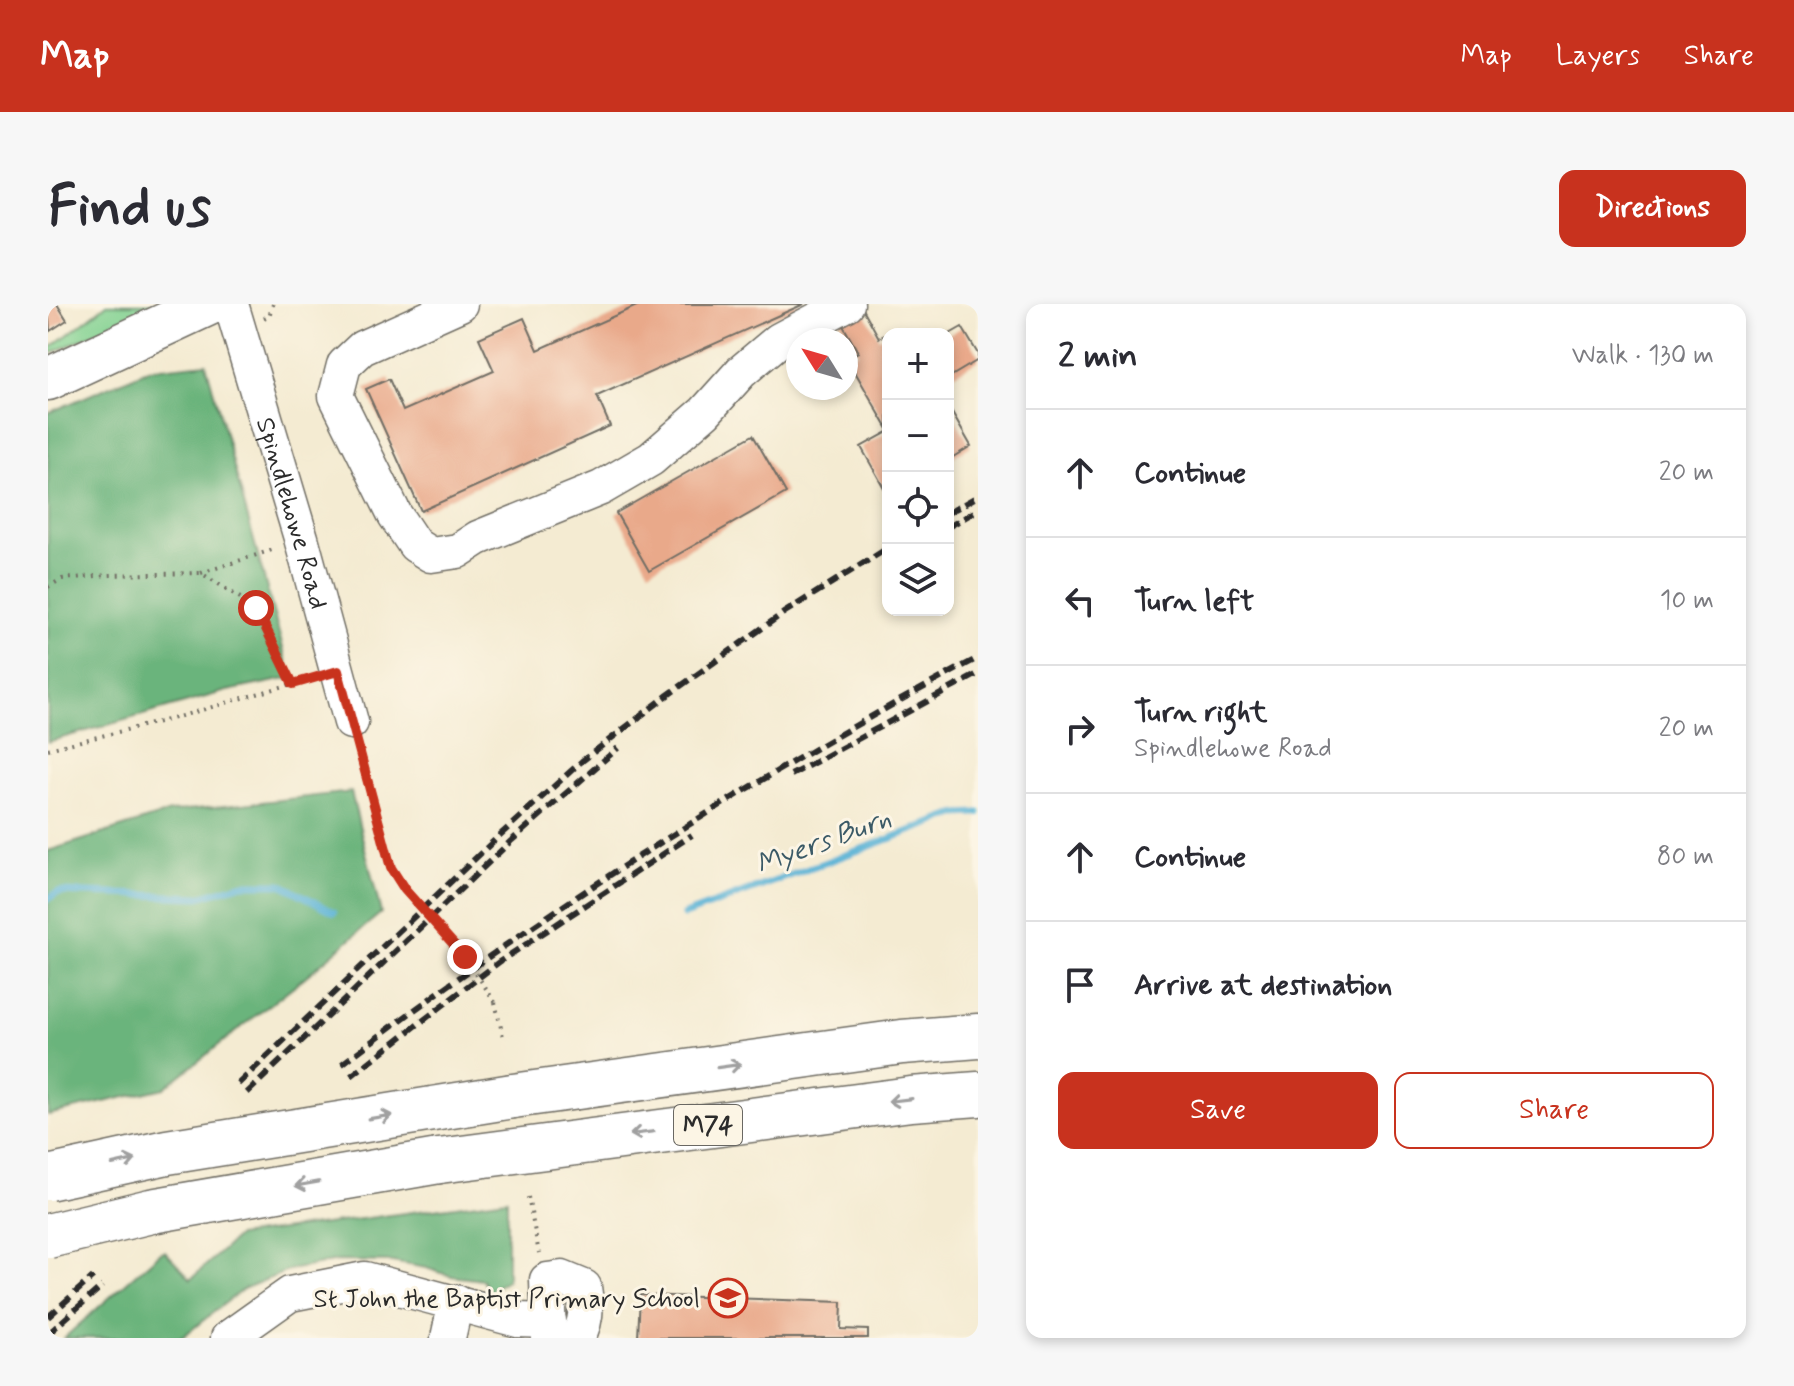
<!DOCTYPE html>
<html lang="en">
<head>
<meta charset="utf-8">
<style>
	:root { --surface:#fff; --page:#f7f7f7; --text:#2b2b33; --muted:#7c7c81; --line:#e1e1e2; --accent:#c8321e }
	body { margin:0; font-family:Mynerve,sans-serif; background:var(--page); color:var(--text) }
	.controls { position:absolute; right:24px; top:24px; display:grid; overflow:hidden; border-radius:16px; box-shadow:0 4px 12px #0003 }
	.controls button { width:72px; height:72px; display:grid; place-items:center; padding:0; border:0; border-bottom:2px solid var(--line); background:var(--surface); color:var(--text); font:40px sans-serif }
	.compass { position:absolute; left:738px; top:24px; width:72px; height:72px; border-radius:50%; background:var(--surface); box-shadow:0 4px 12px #0003; rotate:307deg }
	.stop { position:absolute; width:24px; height:24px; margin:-18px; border:6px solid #c8321e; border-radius:50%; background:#fff }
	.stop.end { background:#c8321e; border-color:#fff; box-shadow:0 2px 8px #0008 }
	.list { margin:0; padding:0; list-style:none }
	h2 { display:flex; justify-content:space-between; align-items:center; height:104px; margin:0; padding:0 32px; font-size:34px }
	h2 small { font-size:26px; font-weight:400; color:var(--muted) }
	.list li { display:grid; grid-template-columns:52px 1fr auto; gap:24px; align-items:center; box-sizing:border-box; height:128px; padding:0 32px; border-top:2px solid var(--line) }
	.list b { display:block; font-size:30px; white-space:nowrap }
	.list p { margin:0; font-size:26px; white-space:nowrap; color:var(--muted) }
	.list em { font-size:26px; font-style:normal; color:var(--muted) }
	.actions { display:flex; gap:16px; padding:24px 32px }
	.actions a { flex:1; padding:18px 0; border:2px solid var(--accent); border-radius:16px; text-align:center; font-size:28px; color:var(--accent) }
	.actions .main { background:var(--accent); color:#fff }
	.icon { flex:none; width:44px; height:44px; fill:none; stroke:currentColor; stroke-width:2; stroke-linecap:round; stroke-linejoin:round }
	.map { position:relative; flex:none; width:930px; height:1034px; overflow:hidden; border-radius:16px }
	header { display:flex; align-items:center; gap:48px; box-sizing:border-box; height:112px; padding:0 40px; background:var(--accent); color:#fff }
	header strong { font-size:38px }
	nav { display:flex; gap:44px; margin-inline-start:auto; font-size:28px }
	.intro { display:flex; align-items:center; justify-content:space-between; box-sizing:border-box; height:192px; padding:0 48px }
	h1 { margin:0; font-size:56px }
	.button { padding:20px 36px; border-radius:16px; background:var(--accent); color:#fff; font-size:28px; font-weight:700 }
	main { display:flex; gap:48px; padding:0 48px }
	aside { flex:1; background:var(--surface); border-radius:16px; box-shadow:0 4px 12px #0003 }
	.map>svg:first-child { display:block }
</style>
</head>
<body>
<header>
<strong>Map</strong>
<nav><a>Map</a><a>Layers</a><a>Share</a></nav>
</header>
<div class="intro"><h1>Find us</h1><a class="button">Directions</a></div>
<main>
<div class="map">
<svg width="930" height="1034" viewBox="0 0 930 1034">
	<rect width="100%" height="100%" fill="#fcf5e5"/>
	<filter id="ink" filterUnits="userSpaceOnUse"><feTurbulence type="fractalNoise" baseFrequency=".0125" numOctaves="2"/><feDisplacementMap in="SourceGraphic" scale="16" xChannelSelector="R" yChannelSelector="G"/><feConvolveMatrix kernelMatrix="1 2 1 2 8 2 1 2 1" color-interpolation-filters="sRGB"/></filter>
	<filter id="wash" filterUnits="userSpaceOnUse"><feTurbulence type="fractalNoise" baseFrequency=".006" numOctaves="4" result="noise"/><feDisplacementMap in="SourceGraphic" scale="32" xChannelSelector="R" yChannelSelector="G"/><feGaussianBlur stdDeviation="1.8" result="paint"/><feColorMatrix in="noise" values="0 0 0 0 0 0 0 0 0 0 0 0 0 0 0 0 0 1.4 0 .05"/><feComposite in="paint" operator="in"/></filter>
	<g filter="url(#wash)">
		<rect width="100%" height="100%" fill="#f4ebd2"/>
		<path fill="#83d292" stroke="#577e5e" stroke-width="2" d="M59,0H111L0,51V46Z"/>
		<path fill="#6ab47c" stroke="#4a7054" stroke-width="2" d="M158,59L243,374L179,387L0,438V109L102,65Z
			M303,488L333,609L257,673L116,784L0,811V547L122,508Z
			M459,895V976L441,987L435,976L403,972L378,964L344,958L289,957L242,966L195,985L133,1034H16L113,948L117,947L143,975L190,932Z"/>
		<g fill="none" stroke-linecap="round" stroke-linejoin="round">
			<path stroke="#59b2d6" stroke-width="7" d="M0,595L10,588L151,593L195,580H233L286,608
				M636,611L908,510L930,509"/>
		</g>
		<g id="blocks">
			<path fill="#e9a98a" d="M3,0H9L19,16L2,27L0,2Z
				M593,0H756L549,92L562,122L373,207L318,85L341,75L355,107L446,67L431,34L476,14L490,46Z
				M814,3L831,34L840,29V125L799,54L810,48L792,16Z
				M914,23L930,50V56L900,74V31Z
				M900,102L923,142L900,156Z
				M840,128V191L813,143Z
				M705,131L738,189L601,267L568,209Z
				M592,991L794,998L793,1025L820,1026V1034H590Z"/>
		</g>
	</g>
	<g filter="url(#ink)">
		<use href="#blocks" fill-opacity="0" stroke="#716e65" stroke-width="2"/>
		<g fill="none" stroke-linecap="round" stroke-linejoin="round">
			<defs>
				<g id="minor">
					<path id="s1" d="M183,0L253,234L303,418"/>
					<path d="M412,0L314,44L296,61L288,92L347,211L367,241L383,251L410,247L430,234L553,184L603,155L657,108L693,68L731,36L799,0"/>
					<path d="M180,1034L242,990L317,975L470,1016L501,1017"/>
					<path d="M400,1034L408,998"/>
					<path d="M501,1034L499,976L514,974L536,983C539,1000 539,1019 529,1034"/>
				</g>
				<path id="major" d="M0,75L161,0"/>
				<path id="highway" d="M465,792L854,738L930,732
					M391,857L863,795L930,790"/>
			</defs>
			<use href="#minor" stroke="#716e65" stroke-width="37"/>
			<use href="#major" stroke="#716e65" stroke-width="45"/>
			<use href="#highway" stroke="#716e65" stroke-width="47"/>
			<path stroke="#716e65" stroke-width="4" stroke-dasharray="2 6" stroke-linecap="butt" d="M216,14L221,12L225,0
				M153,269L227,245
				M0,283L14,275L60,271L153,269L208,304L245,380
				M310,444L343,564
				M0,445L123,415L264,374
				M447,698L456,737
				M480,893L491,949"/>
			<use href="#minor" stroke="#fff" stroke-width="34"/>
			<use href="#major" stroke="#fff" stroke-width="42"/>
			<use href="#highway" stroke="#fff" stroke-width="44"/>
			<path stroke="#2b2b2b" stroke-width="6" stroke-dasharray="12 6" stroke-linecap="butt" d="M900,209L930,192
				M900,223L930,206
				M743,471L930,370
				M294,760C496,606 707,473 930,354
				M303,772L451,658L644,531
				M190,780L452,531L534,457L620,391L737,308L840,244
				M199,789L463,537L570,444
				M0,1013L45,973
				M0,1030L54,982"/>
			<defs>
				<path id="highway-bridge" d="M0,874L119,848L465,792
					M0,932L103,907L391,857"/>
			</defs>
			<use href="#highway-bridge" stroke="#716e65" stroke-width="47" stroke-linecap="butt"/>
			<path stroke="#716e65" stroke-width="4" stroke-dasharray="2 6" stroke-linecap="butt" d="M343,564L357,586L417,653L447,698"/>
			<use href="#highway-bridge" stroke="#fff" stroke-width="44"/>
		</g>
		<defs><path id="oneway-shaft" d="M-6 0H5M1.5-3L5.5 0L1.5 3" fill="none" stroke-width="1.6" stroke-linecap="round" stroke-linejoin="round" transform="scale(2)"/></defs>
		<g stroke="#a0a0a0">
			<use href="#oneway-shaft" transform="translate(681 762) rotate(-8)"/>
			<use href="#oneway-shaft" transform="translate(852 796) rotate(173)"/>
			<use href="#oneway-shaft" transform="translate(332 813) rotate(-9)"/>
			<use href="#oneway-shaft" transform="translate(594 829) rotate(173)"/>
			<use href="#oneway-shaft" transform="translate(76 858) rotate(-12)"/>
			<use href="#oneway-shaft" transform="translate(259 880) rotate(170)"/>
		</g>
	</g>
	<g fill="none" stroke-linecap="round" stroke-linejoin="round" filter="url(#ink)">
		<path stroke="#c8321e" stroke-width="10" d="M208,304L245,380L290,367L343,564L357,586L417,653"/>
	</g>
	<defs>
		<symbol id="school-ring" viewBox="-11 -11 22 22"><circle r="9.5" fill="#fcf5e5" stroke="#c8321e" stroke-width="1.5"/><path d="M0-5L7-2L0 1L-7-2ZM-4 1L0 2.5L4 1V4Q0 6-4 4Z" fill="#c8321e"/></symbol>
	</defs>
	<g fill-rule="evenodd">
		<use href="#school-ring" x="658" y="972" width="44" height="44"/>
	</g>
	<g text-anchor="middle" stroke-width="6" stroke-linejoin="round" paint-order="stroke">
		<rect fill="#fcf5e5" stroke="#6a6863" stroke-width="2" x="626" y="801" width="68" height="40" rx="6"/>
		<g font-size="24" font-weight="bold" fill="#2b2b2b">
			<text x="660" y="829">M74</text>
		</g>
		<g font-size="26" fill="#2b2b2b" stroke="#fcf5e5">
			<text dy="9" stroke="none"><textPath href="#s1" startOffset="218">Spindlehowe Road</textPath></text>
		</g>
		<g font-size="26" fill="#2b2b2b" stroke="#fcf5e5" text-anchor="end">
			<text x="652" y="1003">St John the Baptist Primary School</text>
		</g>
		<g font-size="28" font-style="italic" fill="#3b5a67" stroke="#fcf5e5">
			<text transform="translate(775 536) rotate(-20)" y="10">Myers Burn</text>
		</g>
	</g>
</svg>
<div class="controls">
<button>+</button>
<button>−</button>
<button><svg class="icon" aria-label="locate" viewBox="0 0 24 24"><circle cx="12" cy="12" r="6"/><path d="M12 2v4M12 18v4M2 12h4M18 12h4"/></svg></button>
<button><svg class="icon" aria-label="layers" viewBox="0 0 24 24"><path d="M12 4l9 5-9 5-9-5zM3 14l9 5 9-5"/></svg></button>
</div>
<svg class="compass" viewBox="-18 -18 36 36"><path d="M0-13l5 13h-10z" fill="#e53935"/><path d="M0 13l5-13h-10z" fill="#7c7c81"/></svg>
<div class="stop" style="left:208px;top:304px"></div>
<div class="stop end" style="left:417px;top:653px"></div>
</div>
<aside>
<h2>2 min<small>Walk · 130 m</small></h2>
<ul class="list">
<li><svg class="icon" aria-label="ahead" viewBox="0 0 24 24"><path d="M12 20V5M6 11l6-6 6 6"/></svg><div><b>Continue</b></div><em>20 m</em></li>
<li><svg class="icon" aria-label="left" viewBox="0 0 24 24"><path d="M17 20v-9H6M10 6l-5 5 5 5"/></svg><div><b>Turn left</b></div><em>10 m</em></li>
<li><svg class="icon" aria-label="right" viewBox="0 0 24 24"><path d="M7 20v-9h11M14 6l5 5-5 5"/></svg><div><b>Turn right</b><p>Spindlehowe Road</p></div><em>20 m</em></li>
<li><svg class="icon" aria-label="ahead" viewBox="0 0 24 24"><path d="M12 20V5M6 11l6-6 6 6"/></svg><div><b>Continue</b></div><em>80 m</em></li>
<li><svg class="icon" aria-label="arrive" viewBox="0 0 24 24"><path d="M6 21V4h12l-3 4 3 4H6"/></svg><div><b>Arrive at destination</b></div></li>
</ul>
<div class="actions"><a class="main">Save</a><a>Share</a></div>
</aside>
</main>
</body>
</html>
